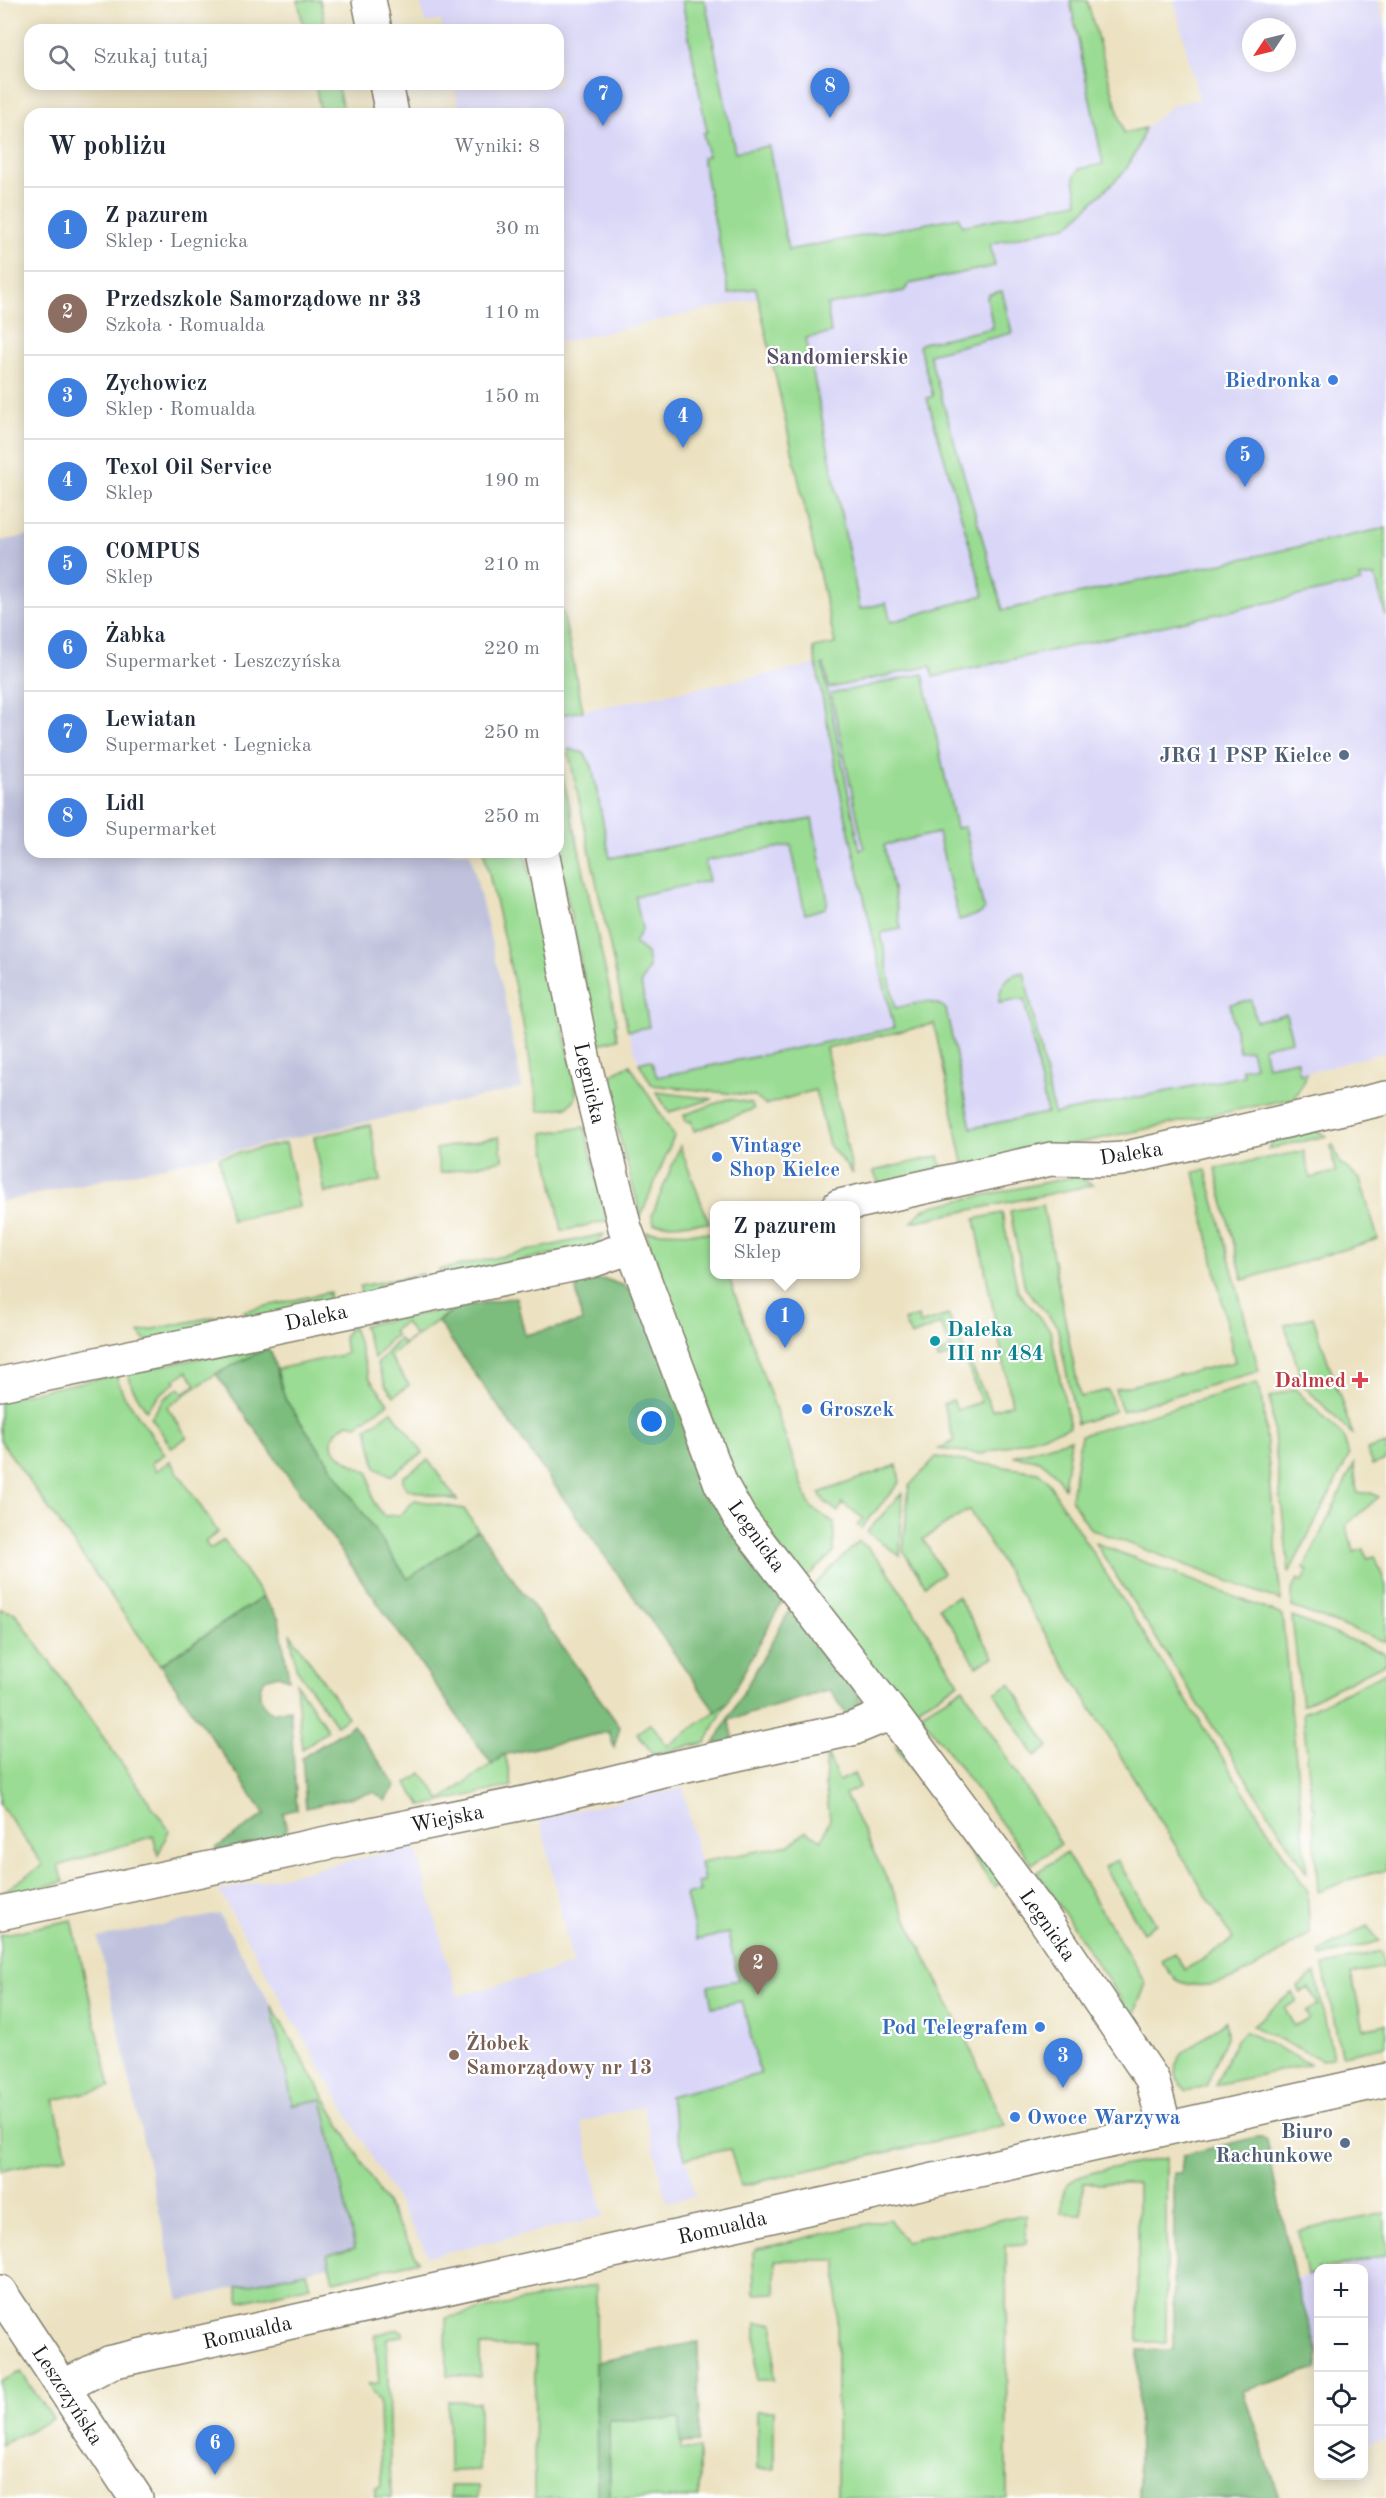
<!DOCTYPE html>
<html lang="pl">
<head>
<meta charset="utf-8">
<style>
	:root { --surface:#fff; --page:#f6f6f7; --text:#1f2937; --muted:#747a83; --line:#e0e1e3; --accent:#b5179e }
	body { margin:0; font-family:"Old Standard TT",serif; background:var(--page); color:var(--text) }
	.controls { position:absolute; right:18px; bottom:18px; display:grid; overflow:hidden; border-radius:12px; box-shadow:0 3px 15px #0003 }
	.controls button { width:54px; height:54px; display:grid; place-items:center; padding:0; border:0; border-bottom:2px solid var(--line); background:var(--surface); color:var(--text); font:30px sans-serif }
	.compass { position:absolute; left:1242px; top:18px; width:54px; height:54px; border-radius:50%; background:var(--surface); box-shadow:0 3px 15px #0003; rotate:235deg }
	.you { position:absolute; left:652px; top:1422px; width:21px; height:21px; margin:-15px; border:4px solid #fff; border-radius:50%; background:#1a73e8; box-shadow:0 0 0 9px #1a73e833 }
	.badge { display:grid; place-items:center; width:39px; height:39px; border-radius:50%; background:var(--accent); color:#fff; font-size:20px; font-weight:700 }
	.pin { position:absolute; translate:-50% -50px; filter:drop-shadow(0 2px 3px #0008) }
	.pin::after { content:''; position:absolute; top:32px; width:21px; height:18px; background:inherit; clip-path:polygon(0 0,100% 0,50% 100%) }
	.popup { position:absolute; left:710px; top:1201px; width:150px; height:78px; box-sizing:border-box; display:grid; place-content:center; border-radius:12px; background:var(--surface); filter:drop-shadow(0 2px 4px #0005); font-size:20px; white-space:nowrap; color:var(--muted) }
	.popup b { font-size:22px; color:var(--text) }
	.popup::after { content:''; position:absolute; left:50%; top:100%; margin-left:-12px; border:12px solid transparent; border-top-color:var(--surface) }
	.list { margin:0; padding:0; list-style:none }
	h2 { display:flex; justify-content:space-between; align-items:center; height:78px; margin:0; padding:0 24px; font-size:26px }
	h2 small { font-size:20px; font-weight:400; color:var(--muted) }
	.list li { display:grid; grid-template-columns:39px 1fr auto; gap:18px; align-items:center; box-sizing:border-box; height:84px; padding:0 24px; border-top:2px solid var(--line) }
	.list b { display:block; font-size:22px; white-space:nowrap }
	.list p { margin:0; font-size:20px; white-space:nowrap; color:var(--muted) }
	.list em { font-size:20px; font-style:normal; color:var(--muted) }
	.icon { flex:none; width:33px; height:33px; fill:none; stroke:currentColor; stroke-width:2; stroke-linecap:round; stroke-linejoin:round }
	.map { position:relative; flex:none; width:1386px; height:2498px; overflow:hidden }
	.search { position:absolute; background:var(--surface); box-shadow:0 3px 15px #0003; left:24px; top:24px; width:540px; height:66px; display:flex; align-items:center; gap:15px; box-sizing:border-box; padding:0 21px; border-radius:18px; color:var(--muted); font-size:22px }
	.panel { position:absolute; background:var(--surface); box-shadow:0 3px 15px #0003; left:24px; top:108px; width:540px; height:750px; border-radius:18px }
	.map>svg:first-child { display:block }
</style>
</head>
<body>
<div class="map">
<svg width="1386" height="2498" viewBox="0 0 1386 2498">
	<rect width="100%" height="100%" fill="#fff"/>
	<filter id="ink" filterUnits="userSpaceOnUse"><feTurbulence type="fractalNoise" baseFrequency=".0167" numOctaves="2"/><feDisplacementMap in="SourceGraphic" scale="12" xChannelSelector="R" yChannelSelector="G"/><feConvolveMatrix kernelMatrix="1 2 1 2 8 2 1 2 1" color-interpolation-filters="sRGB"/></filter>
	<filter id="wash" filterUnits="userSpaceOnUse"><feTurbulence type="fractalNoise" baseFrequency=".008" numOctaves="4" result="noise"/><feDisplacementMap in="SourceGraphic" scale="24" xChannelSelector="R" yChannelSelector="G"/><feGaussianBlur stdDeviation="1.35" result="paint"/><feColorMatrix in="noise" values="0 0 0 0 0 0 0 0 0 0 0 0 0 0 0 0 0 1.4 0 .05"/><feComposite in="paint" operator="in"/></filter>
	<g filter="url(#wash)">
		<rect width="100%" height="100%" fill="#ece2c1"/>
		<path fill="#d9d6f7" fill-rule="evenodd" d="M420,0H688L746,290L756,288L758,298L558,343V114H460L454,84H558V30H443L441,20L425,23Z
			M705,0H1070L1103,165L1079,169L1078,202L962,226L959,218L788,250L769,147L735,153Z
			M1174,0H1378L1386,28V1052L1306,1073L1301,1079L962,1151L934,1024L652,1085L639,1063L628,1031L560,715L815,665L813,648L835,644L768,342L831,333L826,305L904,291L908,284L994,266L990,244L1069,225L1136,152L1145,128L1173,105L1199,99ZM1251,27H1287V63H1251Z
			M683,1788L704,1881L911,2148L741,2186L730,2149L686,2157L695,2196L667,2202L643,2106L581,2122L604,2216L429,2256L219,1891L415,1846L458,1996L573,1965L540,1818Z
			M1386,2255V2439L1364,2445V2268H1334Z
			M1318,2272V2353L1295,2279Z"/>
		<path fill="#c0c2dd" d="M30,535V852H470L503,991L522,1088L0,1202V541Z
			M219,1914L271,2005L293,2105L321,2099L355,2249L327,2255L329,2266L179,2301L98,1938Z"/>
		<path fill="#9adc93" stroke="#5b7c58" stroke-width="1.5" d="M298,0H320L326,30H304Z
			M682,0H705L735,152L769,146L788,250L959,217L962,226L1078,202L1074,178L1079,169L1103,164L1070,0H1087L1124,133L1145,128L1136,152L1125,171L1069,225L990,244L995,266L909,284L904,291L827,305L831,333L806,338L860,609L886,603L891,622L984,595L927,398L933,396L919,346L923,343L993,328L987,297L989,294L1002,291L1012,333L929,354L1003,610L1386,528V617L1375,576L1360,578L1361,582L933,677L931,666L829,688L824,664L822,665L860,850L864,848L831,694L923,674L956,828L965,827L984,910L980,914L959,920L938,833L884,845L901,929L881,933L895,1008C911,1005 933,996 946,1009L971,1128L1047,1113L1024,999L999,1003C999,986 1007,974 1024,972L1054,1114L1244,1076L1242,1069L1255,1066L1251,1050L1239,1051L1230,1004L1251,1000L1256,1021L1286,1014L1292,1041L1263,1047L1267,1066L1297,1060L1300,1074L1306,1073L1305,1080L1294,1098L964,1167L934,1024L826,1048L853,1174L829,1145L815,1090L765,1105L754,1096L652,1085L639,1063L651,1060L657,1077L894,1028L842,801L813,648L835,644L756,288L729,294L702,157L708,156L703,133L707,132Z
			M315,84H337L344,114H321Z
			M558,605L563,613L583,711L560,715L558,705Z
			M568,749L584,753L592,766L610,858L812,819L827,896V904L825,908L805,914L791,845L705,861L709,881L635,896L642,929L634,943L647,953L649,967L641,983L649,1027L628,1031Z
			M558,754L617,1024L615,1025L618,1039L599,1044L595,1033L558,852Z
			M484,852H525L576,1086V1098L568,1107L539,1111L522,1018Z
			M630,1065L674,1136L641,1216L607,1091C609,1075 615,1071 630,1065Z
			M656,1092L713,1099L669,1112Z
			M728,1099L751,1103L754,1109L694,1131L691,1121L686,1122L684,1115Z
			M370,1125L381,1181L325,1193L314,1137Z
			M585,1127L607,1221L562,1231L543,1133Z
			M1315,1130L1327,1136L1268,1149L1275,1138Z
			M499,1137L503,1160L440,1173L436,1149Z
			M286,1143L299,1207L231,1220L219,1157Z
			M1333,1145L1340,1163L1360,1179L1378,1239L1243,1280L1215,1168L1304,1151L1310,1178L1335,1172L1331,1146Z
			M680,1146L709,1223L654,1224L652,1215Z
			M939,1156L942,1169L879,1184L873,1171Z
			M1206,1170L1259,1371L1122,1411L1115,1389L1235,1362L1194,1172Z
			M1077,1176L1093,1185L912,1222L921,1211L932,1206Z
			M1043,1205L1080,1397L1108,1390L1115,1411L1077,1424L1057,1326L1025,1288L1010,1211Z
			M1002,1213L1018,1292L1050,1330L1070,1427L982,1454L939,1449L954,1441L943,1404L953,1400L957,1410L981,1402L962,1351L938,1360L937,1355L951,1349L941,1324L911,1336L904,1321L918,1316L920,1324L948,1315L992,1410L1012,1404L975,1219Z
			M646,1232L713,1233L714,1274L728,1275L808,1501L811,1507L834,1523V1552L804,1580L757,1518L734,1478L661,1280Z
			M604,1234L596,1245L442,1277L439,1270Z
			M423,1274L421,1286L361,1298L360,1286Z
			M330,1292L327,1305L251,1321L244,1311Z
			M455,1308L389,1356L409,1385L394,1396L386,1386L377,1364L399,1339L403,1344L415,1336L405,1322L393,1331L396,1336L390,1339L374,1358L363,1325Z
			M228,1314L229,1319L225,1326L146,1342L139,1332Z
			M1313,1317L1353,1435L1303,1385L1285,1325Z
			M353,1327L370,1379L388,1403L357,1425L348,1423C310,1445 348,1462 369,1473L373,1501L384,1516L400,1515L415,1500L464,1509L478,1530L408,1579L285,1399L277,1369L346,1354C345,1343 340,1333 353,1327Z
			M262,1346L267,1348L216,1374L167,1407L187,1437L172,1448L151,1417L164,1399L179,1388L183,1393L196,1385L187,1371L174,1380L176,1382L160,1394L146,1410L132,1387L128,1372Z
			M116,1375L123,1394L165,1454L151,1463L156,1471L170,1461L218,1532L205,1542L210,1549L224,1540L263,1597L160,1665L0,1440V1399Z
			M1257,1383L1263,1402L1281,1601L1090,1529L1071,1499L1081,1435Z
			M1295,1389L1343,1436L1349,1456L1289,1573L1270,1397Z
			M392,1411L423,1453L390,1476L376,1468L367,1428Z
			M1071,1439L1064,1488C1046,1460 1045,1461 1013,1456Z
			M1386,1444V1460L1372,1465L1367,1450Z
			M936,1457L1038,1472L1046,1479L1307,1891L1310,1934C1275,1954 1221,2000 1179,1981C1171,1977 1166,1967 1161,1960L1174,1953L1185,1970L1233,1939L969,1510L923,1539L943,1573L925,1585L903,1551L909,1486Z
			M428,1460L457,1500L409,1490L403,1484V1477Z
			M1354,1464L1357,1493H1371L1379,1497L1346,1525L1354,1552L1364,1549L1367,1558L1375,1556L1386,1586V1642L1292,1607V1590L1298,1579L1302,1582L1308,1571L1304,1568Z
			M897,1465L900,1482L861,1528L857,1525L863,1518L842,1503L838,1512L825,1502L819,1493Z
			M902,1493L900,1556L867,1532Z
			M859,1541L867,1547L887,1569L959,1683L907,1714L810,1589Z
			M1095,1543L1282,1615L1307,1873Z
			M957,1596L994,1657L977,1666L939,1607Z
			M0,1609L15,1613L169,1830L158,1855L153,1836L58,1866L64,1882L0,1897V1894L43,1865L0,1804Z
			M1292,1617L1386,1654V1663L1302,1705Z
			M290,1633L348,1717L336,1725L296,1668Z
			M1386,1672V1870L1355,1878L1318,1892L1313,1813H1315V1807H1312L1303,1713Z
			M296,1683L328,1730L302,1749Z
			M1010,1683L1049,1747L1035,1756L995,1693Z
			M963,1688L1061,1844L1032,1864L920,1714Z
			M727,1703L705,1743L653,1754L637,1733L651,1723L667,1746Z
			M895,1746L901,1748L1002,1882L994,1887Z
			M505,1754L512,1786L422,1806L407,1784L422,1773L441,1800Z
			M827,1754L839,1781L854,1774L860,1787L845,1794L963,2033L1005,2125L741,2186L730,2149L685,2158L669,2096L760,2074L742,2001L712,2007L708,1986L738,1980L728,1933L697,1940L686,1895L700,1891L697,1882L704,1881L700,1862L790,1845L806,1831L822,1840L830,1819L825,1785Z
			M1066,1853L1146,1983L1133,2018L1037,1872Z
			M1117,1860L1156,1924L1143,1932L1104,1867Z
			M72,1920L110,2087L54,2100L67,2157L0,2171V1935Z
			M1367,1926L1380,1941L1321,1957L1319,1952Z
			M1381,1951L1384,1967L1351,1974L1364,2029L1386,2024V2046L1343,2055L1341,2054L1323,1966Z
			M1315,1973L1333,2058L1322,2060L1252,2026L1292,1992L1297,2001L1285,2008L1294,2026L1309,2019L1306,2012L1318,2005L1309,1988L1301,1992L1298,1987Z
			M271,2005L419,2261L333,2281L327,2255L355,2248L322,2099L293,2105Z
			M1226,2021L1227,2037L1206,2086L1186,2091L1175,2075L1176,2064L1182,2054Z
			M1245,2032H1246L1310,2064L1215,2085L1236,2040Z
			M1166,2158V2342H1138V2183H1083L1082,2214L1062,2213C1062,2204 1061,2193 1067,2185C1077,2171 1146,2162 1166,2158Z
			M1386,2213V2255L1334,2268H1318V2272L1307,2275L1298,2231Z
			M1026,2214V2244L1006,2245L1007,2498H837V2260H775V2293L754,2294L753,2253L757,2249L889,2219L905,2241Z
			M306,2272L310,2286L240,2302L237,2287Z
			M596,2285L597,2498H534L535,2347L480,2346V2377L447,2375L446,2318Z
			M756,2323H774V2380H756Z
			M398,2329L403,2332V2336L387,2338L391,2498H375V2489L381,2485L379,2401L367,2384L379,2383L375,2335Z
			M21,2372L53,2419L0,2445V2382Z
			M448,2401L479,2402V2470L449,2471Z
			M757,2411H774V2469H757Z
			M680,2419L681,2449H699V2498H610L609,2420Z
			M450,2486H479V2498H451Z"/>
		<path fill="#7bbc7d" stroke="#4c6c4c" stroke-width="1.5" d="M605,1279L624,1286L636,1298L785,1596L727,1703L716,1712L438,1322L455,1308L516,1297L525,1335L582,1322L575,1283Z
			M267,1348L271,1352L285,1399L408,1579L478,1530L620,1727L614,1748L609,1732L503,1755L492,1765L216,1374Z
			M263,1597L279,1619L289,1679L278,1675L265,1679C255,1690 260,1706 273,1713L290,1709L297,1809L283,1813L288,1835L216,1852V1848L265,1814L160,1665Z
			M791,1608L858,1694L861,1703L860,1709L848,1717L830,1690L729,1720L734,1740L714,1744Z
			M353,1725L396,1785L385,1801L374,1792L306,1808L302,1758Z
			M1256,2137H1262L1266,2140L1295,2279L1318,2353V2368L1243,2391L1279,2498H1139L1138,2350H1174V2173H1181L1183,2155Z
			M698,2342L699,2442L680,2443V2419L609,2420L610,2498H597L596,2362Z"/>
	</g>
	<g filter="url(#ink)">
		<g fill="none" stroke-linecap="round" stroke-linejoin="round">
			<defs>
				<path id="street" d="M369,0L375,30
					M386,84L392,114
					M542,852L584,1061L625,1228L721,1484L740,1518L767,1553L899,1723L1041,1914L1152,2079L1165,2128
					M839,1206L1051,1159L1108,1160L1122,1159L1386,1098
					M0,1384L591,1261L631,1247
					M0,1913L317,1845L549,1798L659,1771L852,1729L891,1713
					M0,2292L136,2498
					M63,2387L111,2362L1386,2080"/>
			</defs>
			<use href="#street" stroke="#847f6e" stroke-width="36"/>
			<use href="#street" stroke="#fff" stroke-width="33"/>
		</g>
	</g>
	<g fill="#3f7fe0" stroke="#fff" stroke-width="2">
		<circle cx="1333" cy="380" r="6"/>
		<circle cx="717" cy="1157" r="6"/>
		<circle cx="807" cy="1409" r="6"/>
		<circle cx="1040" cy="2027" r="6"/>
		<circle cx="1015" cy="2117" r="6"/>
	</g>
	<g fill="#5c6f8a" stroke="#fff" stroke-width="2">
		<circle cx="1344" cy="755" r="6"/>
		<circle cx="1345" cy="2143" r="6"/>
	</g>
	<circle fill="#0f9aa8" stroke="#fff" stroke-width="2" cx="935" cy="1341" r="6"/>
	<path fill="#e0444e" stroke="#fff" stroke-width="2" d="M1357 1371h6v6h6v6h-6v6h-6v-6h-6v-6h6z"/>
	<circle fill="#8d6e63" stroke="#fff" stroke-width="2" cx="454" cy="2055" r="6"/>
	<g text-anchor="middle" stroke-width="4.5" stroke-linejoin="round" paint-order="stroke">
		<g font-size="21" font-weight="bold" fill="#366cbe" stroke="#fff" text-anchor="start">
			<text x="1321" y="387" text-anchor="end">Biedronka</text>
			<text x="729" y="1152">Vintage<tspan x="729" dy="24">Shop Kielce</tspan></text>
			<text x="819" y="1416">Groszek</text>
			<text x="1028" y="2034" text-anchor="end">Pod Telegrafem</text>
			<text x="1027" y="2124">Owoce Warzywa</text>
		</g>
		<g font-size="21" font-weight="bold" fill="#4e5e75" stroke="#fff" text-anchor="end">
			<text x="1332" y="762">JRG 1 PSP Kielce</text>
			<text x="1333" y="2138">Biuro<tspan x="1333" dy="24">Rachunkowe</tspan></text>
		</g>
		<g font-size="21" fill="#1c1c1c" stroke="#fff">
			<text transform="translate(590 1083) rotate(77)" y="7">Legnicka</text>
			<text transform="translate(1131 1153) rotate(-9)" y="7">Daleka</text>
			<text transform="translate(316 1317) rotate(-12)" y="7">Daleka</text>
			<text transform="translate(757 1536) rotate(54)" y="7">Legnicka</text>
			<text transform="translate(447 1818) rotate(-11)" y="7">Wiejska</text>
			<text transform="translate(1048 1925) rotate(55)" y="7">Legnicka</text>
			<text transform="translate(722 2227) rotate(-13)" y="7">Romualda</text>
			<text transform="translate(247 2332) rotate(-13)" y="7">Romualda</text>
			<text transform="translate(68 2395) rotate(57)" y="7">Leszczyńska</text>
		</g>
		<g font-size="21" font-weight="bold" fill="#0d838f" stroke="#fff" text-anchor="start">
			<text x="947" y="1336">Daleka<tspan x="947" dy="24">III nr 484</tspan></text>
		</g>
		<g font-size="21" font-weight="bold" fill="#be3a42" stroke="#fff" text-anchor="end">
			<text x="1346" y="1387">Dalmed</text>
		</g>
		<g font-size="21" font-weight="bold" fill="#785e54" stroke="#fff" text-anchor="start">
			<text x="466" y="2050">Żłobek<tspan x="466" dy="24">Samorządowy nr 13</tspan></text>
		</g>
		<g font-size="22" font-weight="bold" fill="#58506a" stroke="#fff">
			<text x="837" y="364">Sandomierskie</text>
		</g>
	</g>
</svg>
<div class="controls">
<button>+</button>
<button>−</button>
<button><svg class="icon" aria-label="locate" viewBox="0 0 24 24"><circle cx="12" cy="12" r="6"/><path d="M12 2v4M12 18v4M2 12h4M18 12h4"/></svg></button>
<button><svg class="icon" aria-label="layers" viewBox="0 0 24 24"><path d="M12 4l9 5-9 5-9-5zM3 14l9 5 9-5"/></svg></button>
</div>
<svg class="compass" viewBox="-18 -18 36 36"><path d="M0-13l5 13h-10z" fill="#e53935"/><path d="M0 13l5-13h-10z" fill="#747a83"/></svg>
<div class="you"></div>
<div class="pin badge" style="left:785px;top:1348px;background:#3f7fe0">1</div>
<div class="popup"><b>Z pazurem</b>Sklep</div>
<div class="pin badge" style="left:758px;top:1995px;background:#8d6e63">2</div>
<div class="pin badge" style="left:1063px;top:2088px;background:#3f7fe0">3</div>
<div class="pin badge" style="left:683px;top:448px;background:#3f7fe0">4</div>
<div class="pin badge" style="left:1245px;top:487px;background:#3f7fe0">5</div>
<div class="pin badge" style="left:215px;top:2475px;background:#3f7fe0">6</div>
<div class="pin badge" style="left:603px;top:126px;background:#3f7fe0">7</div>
<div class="pin badge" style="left:830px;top:118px;background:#3f7fe0">8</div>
<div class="search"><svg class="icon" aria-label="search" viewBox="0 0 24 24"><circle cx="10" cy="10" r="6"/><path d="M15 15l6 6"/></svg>Szukaj tutaj</div>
<section class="panel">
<h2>W pobliżu<small>Wyniki: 8</small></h2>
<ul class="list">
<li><span class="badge" style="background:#3f7fe0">1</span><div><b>Z pazurem</b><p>Sklep · Legnicka</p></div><em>30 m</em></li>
<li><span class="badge" style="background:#8d6e63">2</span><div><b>Przedszkole Samorządowe nr 33</b><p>Szkoła · Romualda</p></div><em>110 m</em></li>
<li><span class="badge" style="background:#3f7fe0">3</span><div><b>Zychowicz</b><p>Sklep · Romualda</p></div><em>150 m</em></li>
<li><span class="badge" style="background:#3f7fe0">4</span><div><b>Texol Oil Service</b><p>Sklep</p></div><em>190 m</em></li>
<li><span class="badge" style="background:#3f7fe0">5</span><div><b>COMPUS</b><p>Sklep</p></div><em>210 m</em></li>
<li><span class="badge" style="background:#3f7fe0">6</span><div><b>Żabka</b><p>Supermarket · Leszczyńska</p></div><em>220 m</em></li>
<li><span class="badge" style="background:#3f7fe0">7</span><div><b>Lewiatan</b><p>Supermarket · Legnicka</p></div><em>250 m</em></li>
<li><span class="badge" style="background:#3f7fe0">8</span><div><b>Lidl</b><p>Supermarket</p></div><em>250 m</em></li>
</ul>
</section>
</div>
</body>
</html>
